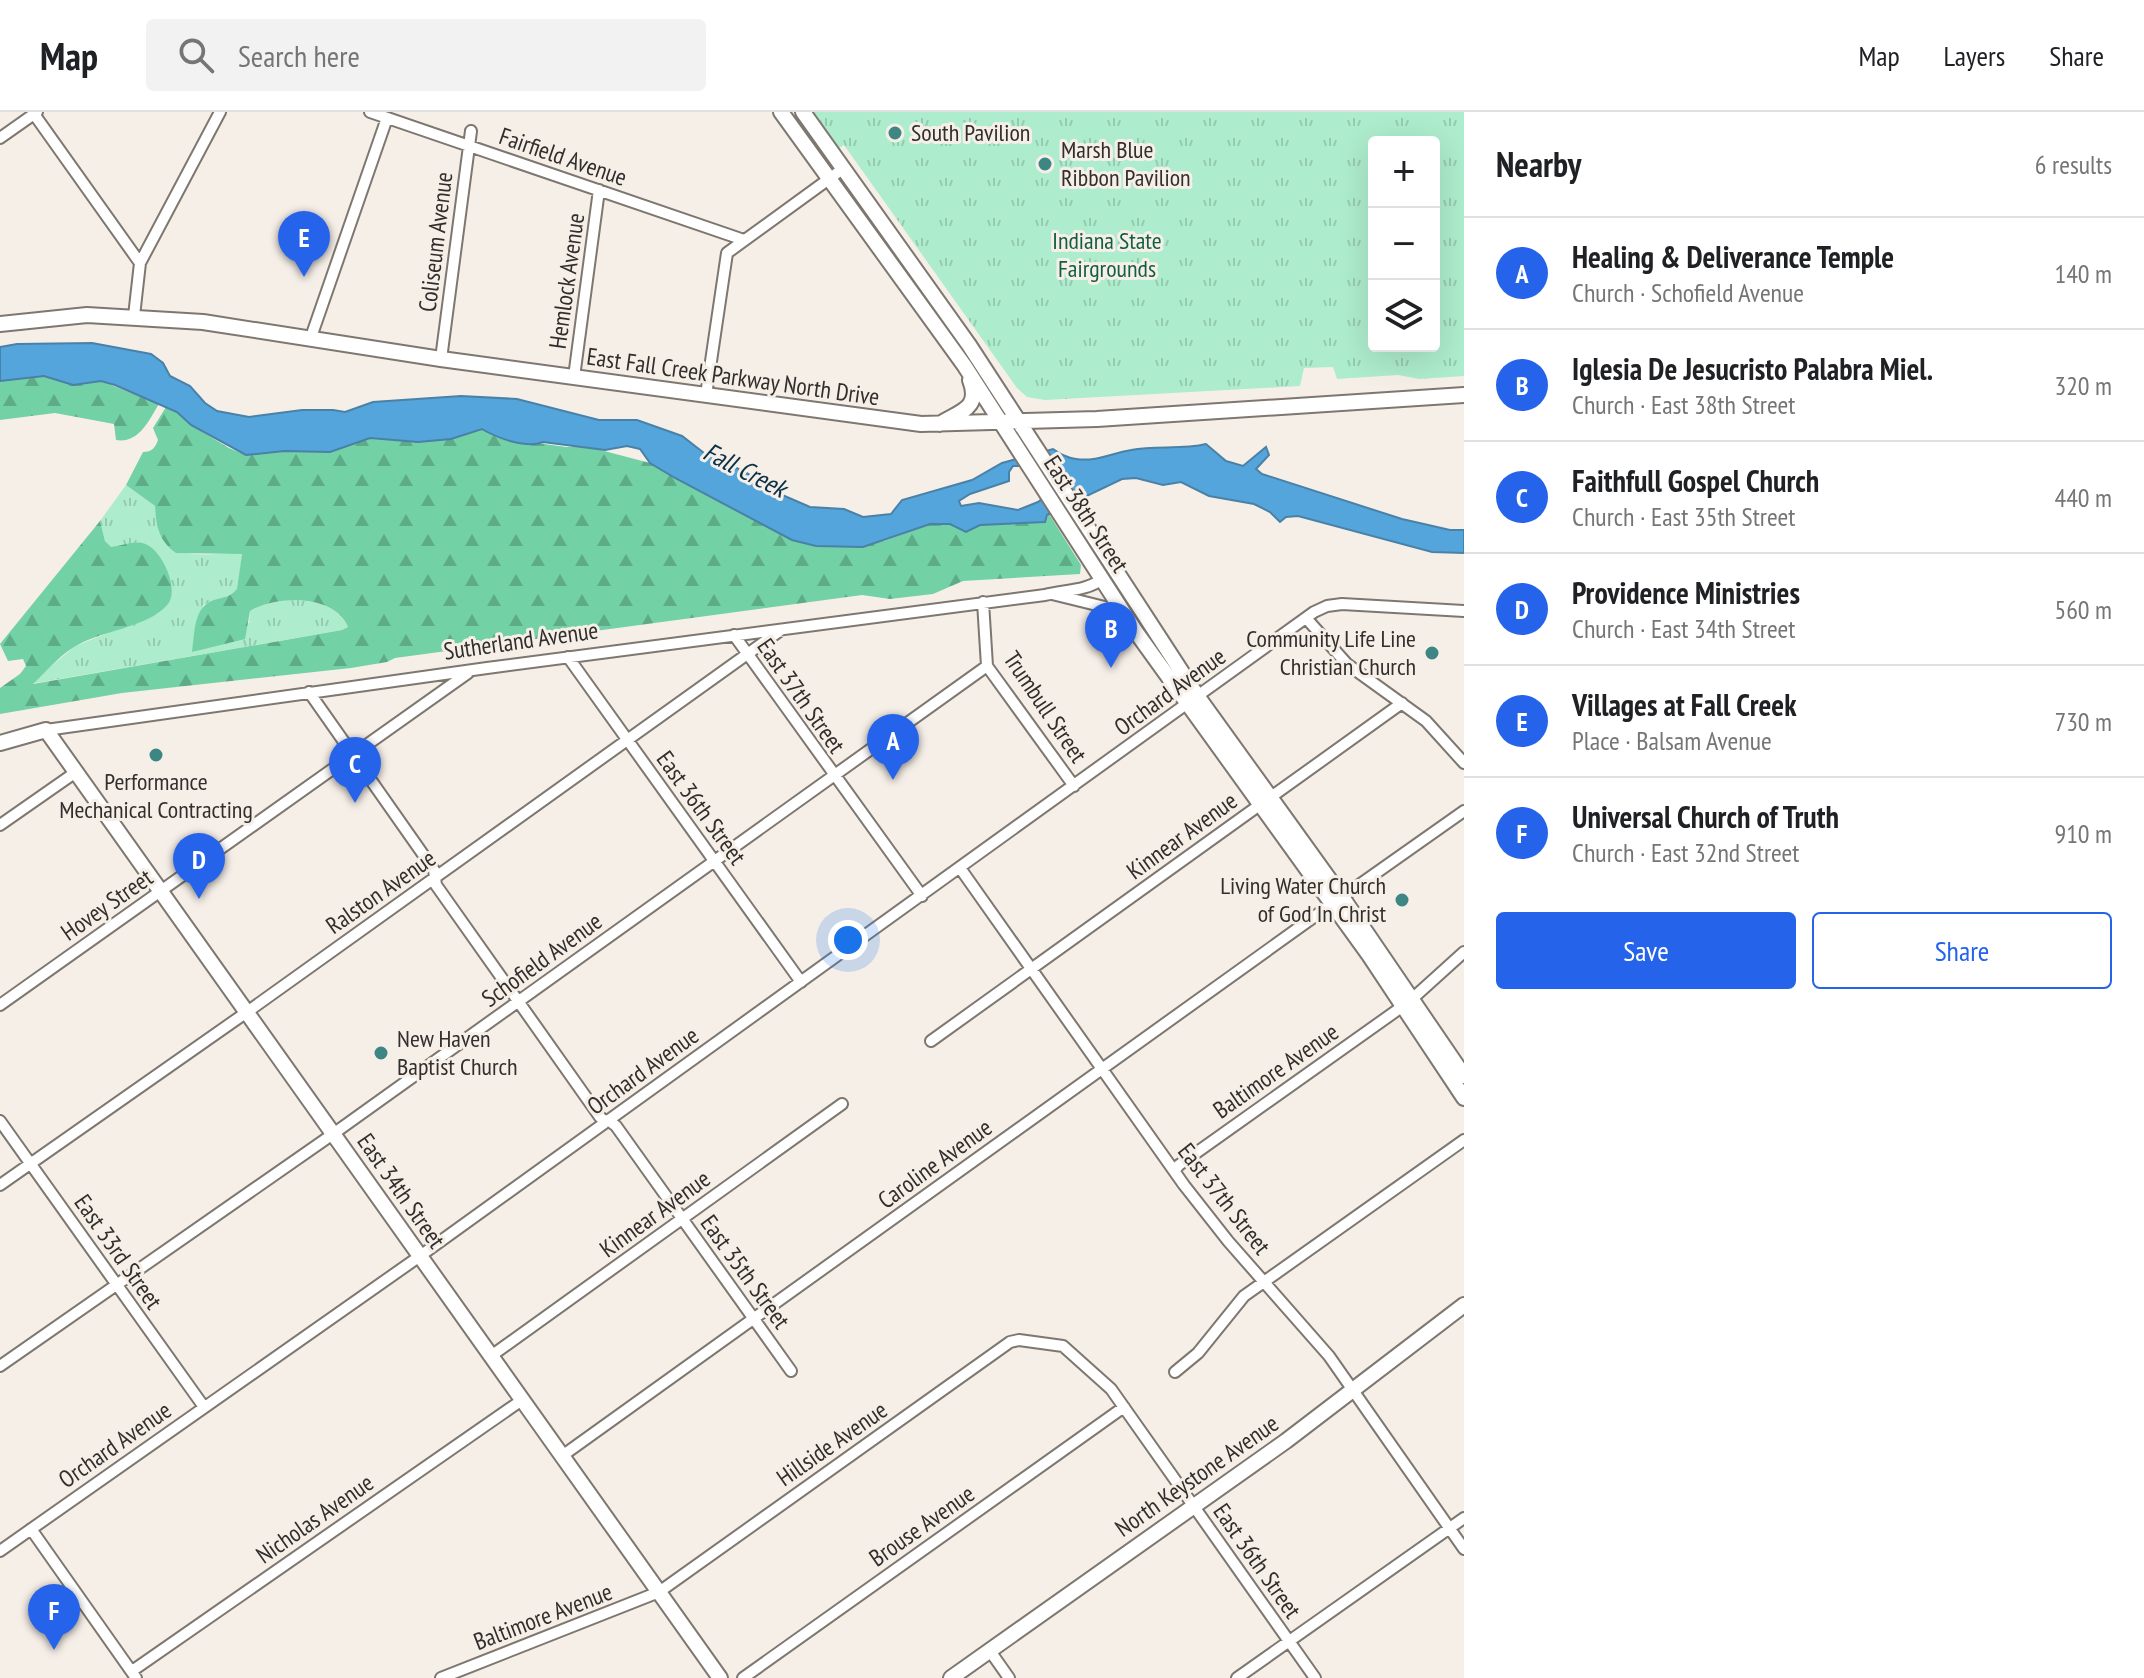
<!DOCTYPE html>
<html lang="en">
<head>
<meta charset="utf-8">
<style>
	:root { --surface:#fff; --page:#f2f2f2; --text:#202124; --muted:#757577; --line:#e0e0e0; --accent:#2563eb }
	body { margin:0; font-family:"PT Sans Narrow",sans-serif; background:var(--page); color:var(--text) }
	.controls { position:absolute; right:24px; top:24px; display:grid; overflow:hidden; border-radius:8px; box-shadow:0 8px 32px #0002 }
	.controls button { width:72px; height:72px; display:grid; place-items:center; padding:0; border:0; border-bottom:2px solid var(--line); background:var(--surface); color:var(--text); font:40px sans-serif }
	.you { position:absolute; left:848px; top:828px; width:28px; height:28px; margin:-20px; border:6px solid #fff; border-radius:50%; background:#1a73e8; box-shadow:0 0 0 12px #1a73e833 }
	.badge { display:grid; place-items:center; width:52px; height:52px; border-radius:50%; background:var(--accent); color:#fff; font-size:26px; font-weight:700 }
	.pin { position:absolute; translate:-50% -66px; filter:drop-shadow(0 2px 4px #0008) }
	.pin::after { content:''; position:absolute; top:42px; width:28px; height:24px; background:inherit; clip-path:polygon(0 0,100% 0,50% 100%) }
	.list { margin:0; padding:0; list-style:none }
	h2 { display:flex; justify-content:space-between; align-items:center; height:104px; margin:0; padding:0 32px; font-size:34px }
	h2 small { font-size:26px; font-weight:400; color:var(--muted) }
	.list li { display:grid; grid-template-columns:52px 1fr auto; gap:24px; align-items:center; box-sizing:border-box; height:112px; padding:0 32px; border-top:2px solid var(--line) }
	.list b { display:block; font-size:30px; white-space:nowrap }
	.list p { margin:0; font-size:26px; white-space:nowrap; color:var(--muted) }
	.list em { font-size:26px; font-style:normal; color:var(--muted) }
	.actions { display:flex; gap:16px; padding:24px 32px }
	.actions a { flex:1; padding:18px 0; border:2px solid var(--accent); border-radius:8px; text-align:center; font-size:28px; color:var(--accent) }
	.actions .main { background:var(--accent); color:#fff }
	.icon { flex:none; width:44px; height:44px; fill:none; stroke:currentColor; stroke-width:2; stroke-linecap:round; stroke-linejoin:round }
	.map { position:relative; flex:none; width:1464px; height:1566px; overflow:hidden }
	header { display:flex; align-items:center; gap:48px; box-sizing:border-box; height:112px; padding:0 40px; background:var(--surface); border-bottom:2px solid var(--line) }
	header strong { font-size:38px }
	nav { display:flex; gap:44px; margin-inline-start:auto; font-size:28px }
	.search { width:560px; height:72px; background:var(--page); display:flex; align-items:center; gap:20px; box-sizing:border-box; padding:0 28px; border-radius:8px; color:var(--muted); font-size:30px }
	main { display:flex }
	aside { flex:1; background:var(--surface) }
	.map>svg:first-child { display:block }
</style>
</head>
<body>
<header>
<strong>Map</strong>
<div class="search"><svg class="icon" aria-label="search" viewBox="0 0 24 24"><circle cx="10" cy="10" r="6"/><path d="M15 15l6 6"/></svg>Search here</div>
<nav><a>Map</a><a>Layers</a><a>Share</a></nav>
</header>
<main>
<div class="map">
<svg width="1464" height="1566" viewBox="0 0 1464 1566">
	<defs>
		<pattern id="grass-tufts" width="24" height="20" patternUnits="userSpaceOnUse" patternTransform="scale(2)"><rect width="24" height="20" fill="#adeccc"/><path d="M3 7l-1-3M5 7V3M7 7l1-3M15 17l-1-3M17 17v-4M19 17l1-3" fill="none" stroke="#95cbaf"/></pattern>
		<pattern id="forest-firs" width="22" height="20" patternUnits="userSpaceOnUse" patternTransform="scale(2)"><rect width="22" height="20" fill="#72d2a5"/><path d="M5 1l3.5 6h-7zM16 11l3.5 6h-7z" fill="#5eab87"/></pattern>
	</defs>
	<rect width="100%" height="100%" fill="#f6efe8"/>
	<path fill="url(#grass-tufts)" fill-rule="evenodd" d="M814,0H1464V264L1419,267L1398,263L1337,267L1333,255L1304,256L1300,274L1045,288L1027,285L1017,276L844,33L839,36ZM1374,30H1434V234H1374Z
		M126,373L155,394C158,453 197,442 242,441L238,477C228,487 214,487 202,494L249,511L250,499C276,483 334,482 348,515L342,518L30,572L75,534L159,501L105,429L100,409Z"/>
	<path fill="url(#forest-firs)" d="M44,264L73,273L101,269L159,292C149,308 139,332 116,328L114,312L55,301L0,308V269Z
		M166,295L177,300L191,313L229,336L246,343L284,339L330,340L370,326L418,330L451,327L482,317L496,325L566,335H589L650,351L792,428L884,429L930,412H950L966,420L980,413L1044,410L1049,402L1081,453L1080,462L963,469L933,482L890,487L862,483L395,546L387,550L351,556L122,581L0,602V576L20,562L26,554L23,547L8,549L0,532L100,409L105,429L111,435C120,434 133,429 142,431C161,434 180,477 168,492C150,515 99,519 74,535C59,544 45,561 33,572L342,518L348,515C335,482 276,483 250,499L245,527L192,540C195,521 193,495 214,488C224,485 230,485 237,477L242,442L176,441C159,429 156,414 155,394L126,373L143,340C152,340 155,336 158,328L153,316Z"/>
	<path fill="#54a5dc" stroke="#4a81a7" stroke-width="2" fill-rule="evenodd" d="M92,231L151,242L163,251L170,264L190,274L205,291L217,299L249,305L302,298H333L345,300L373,290L461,284L517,287L599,308H637L682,324L704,341L745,360L780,382L810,395L844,397L863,405L891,402L902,388L972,368L1002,351L1053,337C1061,342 1067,346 1076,347C1096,350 1113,341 1131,338C1156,333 1181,338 1206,332L1226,349L1243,354L1266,335L1269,343L1256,357L1262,362L1402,407L1450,418H1464V441L1432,440L1298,404L1286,405L1280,410L1270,400L1254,392L1209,384L1181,370L1163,373L1136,366L1122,367L1047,403L1045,410L980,413L966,420L950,412H930L863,435L816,434L792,428L675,366L650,351L640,337L627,334L605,338L543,330C527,337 497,326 482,317L451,327L418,330L370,326L330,340L284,339L246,343L191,313L177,300L115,273L101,269L73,273L44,264L0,269V235L17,232ZM1013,354C1030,355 1055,349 1067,363L1066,368L1038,390L1018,398L979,391L961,394L959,389L970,382L1009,369V360Z"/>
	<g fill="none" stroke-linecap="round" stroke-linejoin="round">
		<defs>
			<path id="minor" d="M370,0L744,128
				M34,2L140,151
				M0,26L37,0
				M134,204L140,151L220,0
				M310,228L387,6
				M441,247L471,19
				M574,265L599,78
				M706,283L727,141L844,56
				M1052,482L1121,499
				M983,490L987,554L1074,674
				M1306,506L1347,552L1426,609L1464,651
				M734,523L922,784
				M568,545L801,870
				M309,580L434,758L436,773L600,1005L606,1010
				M46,618L487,556L1045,483C1064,478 1087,479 1102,467
				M1271,685L1402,591
				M0,713L76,660
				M960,756L1184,1073L1228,1129L1329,1244L1464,1437
				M1342,785L1464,699
				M1412,887L1464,840
				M0,893L468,561
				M931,929L1261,692
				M608,1008L616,1014L791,1259
				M0,1009L204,1295
				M1174,1059L1179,1053L1403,894
				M0,1073L247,900L781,518
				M491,1244L842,992
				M0,1254L333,1022L987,554
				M1175,1260L1198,1241L1244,1184L1464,1028
				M562,1344L1332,792
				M31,1417L136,1566
				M0,1439L420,1144L1314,500L1327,494L1342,492L1464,499
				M990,1539L1009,1566
				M132,1559L522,1288
				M441,1566L659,1480L1010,1230L1019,1228L1063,1234L1111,1277L1315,1566
				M743,1566L1124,1295
				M1237,1566L1464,1406"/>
			<path id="major" d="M781,0L964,253L1136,520L1369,843L1464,986
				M803,0L969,233L1198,585L1342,785L1464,964
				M0,212L87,203L203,210L441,247L921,312L1097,307L1464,283
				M940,312C960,299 981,297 970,268
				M0,631L46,618L720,1566
				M951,1566L1286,1329L1464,1193"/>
		</defs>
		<use href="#minor" stroke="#7d7770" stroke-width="14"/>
		<use href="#major" stroke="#7d7770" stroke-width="18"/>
		<use href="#minor" stroke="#fff" stroke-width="10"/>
		<use href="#major" stroke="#fff" stroke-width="14"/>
	</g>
	<g fill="#3e8684" stroke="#f6efe8" stroke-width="3">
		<circle cx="895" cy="21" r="8"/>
		<circle cx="1045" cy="52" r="8"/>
		<circle cx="1432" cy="541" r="8"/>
		<circle cx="156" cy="643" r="8"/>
		<circle cx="1402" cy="788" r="8"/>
		<circle cx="381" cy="941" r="8"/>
	</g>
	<g text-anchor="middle" stroke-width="6" stroke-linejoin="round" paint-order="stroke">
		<g font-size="24" fill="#312e2b" stroke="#f6efe8" text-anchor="start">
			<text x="911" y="29">South Pavilion</text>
			<text x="1061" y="46">Marsh Blue<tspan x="1061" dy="28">Ribbon Pavilion</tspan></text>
			<text x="1416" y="535" text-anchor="end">Community Life Line<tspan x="1416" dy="28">Christian Church</tspan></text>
			<text x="156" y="678" text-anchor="middle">Performance<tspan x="156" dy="28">Mechanical Contracting</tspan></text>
			<text x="1386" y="782" text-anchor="end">Living Water Church<tspan x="1386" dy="28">of God In Christ</tspan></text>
			<text x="397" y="935">New Haven<tspan x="397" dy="28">Baptist Church</tspan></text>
		</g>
		<g font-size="24" fill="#312e2b" stroke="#f6efe8">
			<text transform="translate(563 45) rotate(19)" y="8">Fairfield Avenue</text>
			<text transform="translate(436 130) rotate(-83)" y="8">Coliseum Avenue</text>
			<text transform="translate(567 169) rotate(-82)" y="8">Hemlock Avenue</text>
			<text transform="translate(733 265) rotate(8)" y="8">East Fall Creek Parkway North Drive</text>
			<text transform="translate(1086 402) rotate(57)" y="8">East 38th Street</text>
			<text transform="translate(521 529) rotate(-8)" y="8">Sutherland Avenue</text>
			<text transform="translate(1170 580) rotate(-36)" y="8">Orchard Avenue</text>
			<text transform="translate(801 584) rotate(55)" y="8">East 37th Street</text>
			<text transform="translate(1045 595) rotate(56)" y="8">Trumbull Street</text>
			<text transform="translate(701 696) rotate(54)" y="8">East 36th Street</text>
			<text transform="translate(1182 724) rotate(-36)" y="8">Kinnear Avenue</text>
			<text transform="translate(381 780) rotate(-35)" y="8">Ralston Avenue</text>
			<text transform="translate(107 793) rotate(-35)" y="8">Hovey Street</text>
			<text transform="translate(542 848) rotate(-36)" y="8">Schofield Avenue</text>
			<text transform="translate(643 959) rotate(-36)" y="8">Orchard Avenue</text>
			<text transform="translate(1276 959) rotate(-35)" y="8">Baltimore Avenue</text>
			<text transform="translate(935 1052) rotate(-36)" y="8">Caroline Avenue</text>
			<text transform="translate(401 1079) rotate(55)" y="8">East 34th Street</text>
			<text transform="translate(1224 1087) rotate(52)" y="8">East 37th Street</text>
			<text transform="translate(655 1102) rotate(-36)" y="8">Kinnear Avenue</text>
			<text transform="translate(118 1140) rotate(55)" y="8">East 33rd Street</text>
			<text transform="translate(745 1160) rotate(54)" y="8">East 35th Street</text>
			<text transform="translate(832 1332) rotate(-35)" y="8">Hillside Avenue</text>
			<text transform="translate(115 1333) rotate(-35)" y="8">Orchard Avenue</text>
			<text transform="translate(1197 1364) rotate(-35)" y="8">North Keystone Avenue</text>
			<text transform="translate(315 1407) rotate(-35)" y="8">Nicholas Avenue</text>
			<text transform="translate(922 1414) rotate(-35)" y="8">Brouse Avenue</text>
			<text transform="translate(1257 1449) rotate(55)" y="8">East 36th Street</text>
			<text transform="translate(543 1505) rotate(-21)" y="8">Baltimore Avenue</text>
		</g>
		<g font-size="24" fill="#125e41" stroke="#f6efe8">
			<text x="1107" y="137">Indiana State<tspan x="1107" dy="28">Fairgrounds</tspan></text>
		</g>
		<g font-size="26" font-style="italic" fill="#0c3046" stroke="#f6efe8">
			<text transform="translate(745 358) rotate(27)" y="9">Fall Creek</text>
		</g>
	</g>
</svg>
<div class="controls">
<button>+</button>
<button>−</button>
<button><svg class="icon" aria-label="layers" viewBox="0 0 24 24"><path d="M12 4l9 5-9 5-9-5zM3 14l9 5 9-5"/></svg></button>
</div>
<div class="you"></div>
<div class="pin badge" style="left:893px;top:668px">A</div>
<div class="pin badge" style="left:1111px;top:556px">B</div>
<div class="pin badge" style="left:355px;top:691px">C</div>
<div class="pin badge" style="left:199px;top:787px">D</div>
<div class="pin badge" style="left:304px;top:165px">E</div>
<div class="pin badge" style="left:54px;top:1538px">F</div>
</div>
<aside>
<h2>Nearby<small>6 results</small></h2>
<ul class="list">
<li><span class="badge">A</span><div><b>Healing &amp; Deliverance Temple</b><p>Church · Schofield Avenue</p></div><em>140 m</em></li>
<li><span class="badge">B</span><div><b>Iglesia De Jesucristo Palabra Miel.</b><p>Church · East 38th Street</p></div><em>320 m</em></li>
<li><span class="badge">C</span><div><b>Faithfull Gospel Church</b><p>Church · East 35th Street</p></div><em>440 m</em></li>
<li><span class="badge">D</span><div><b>Providence Ministries</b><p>Church · East 34th Street</p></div><em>560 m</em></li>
<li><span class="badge">E</span><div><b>Villages at Fall Creek</b><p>Place · Balsam Avenue</p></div><em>730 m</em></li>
<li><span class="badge">F</span><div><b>Universal Church of Truth</b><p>Church · East 32nd Street</p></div><em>910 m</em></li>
</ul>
<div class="actions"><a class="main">Save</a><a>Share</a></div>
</aside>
</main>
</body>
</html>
